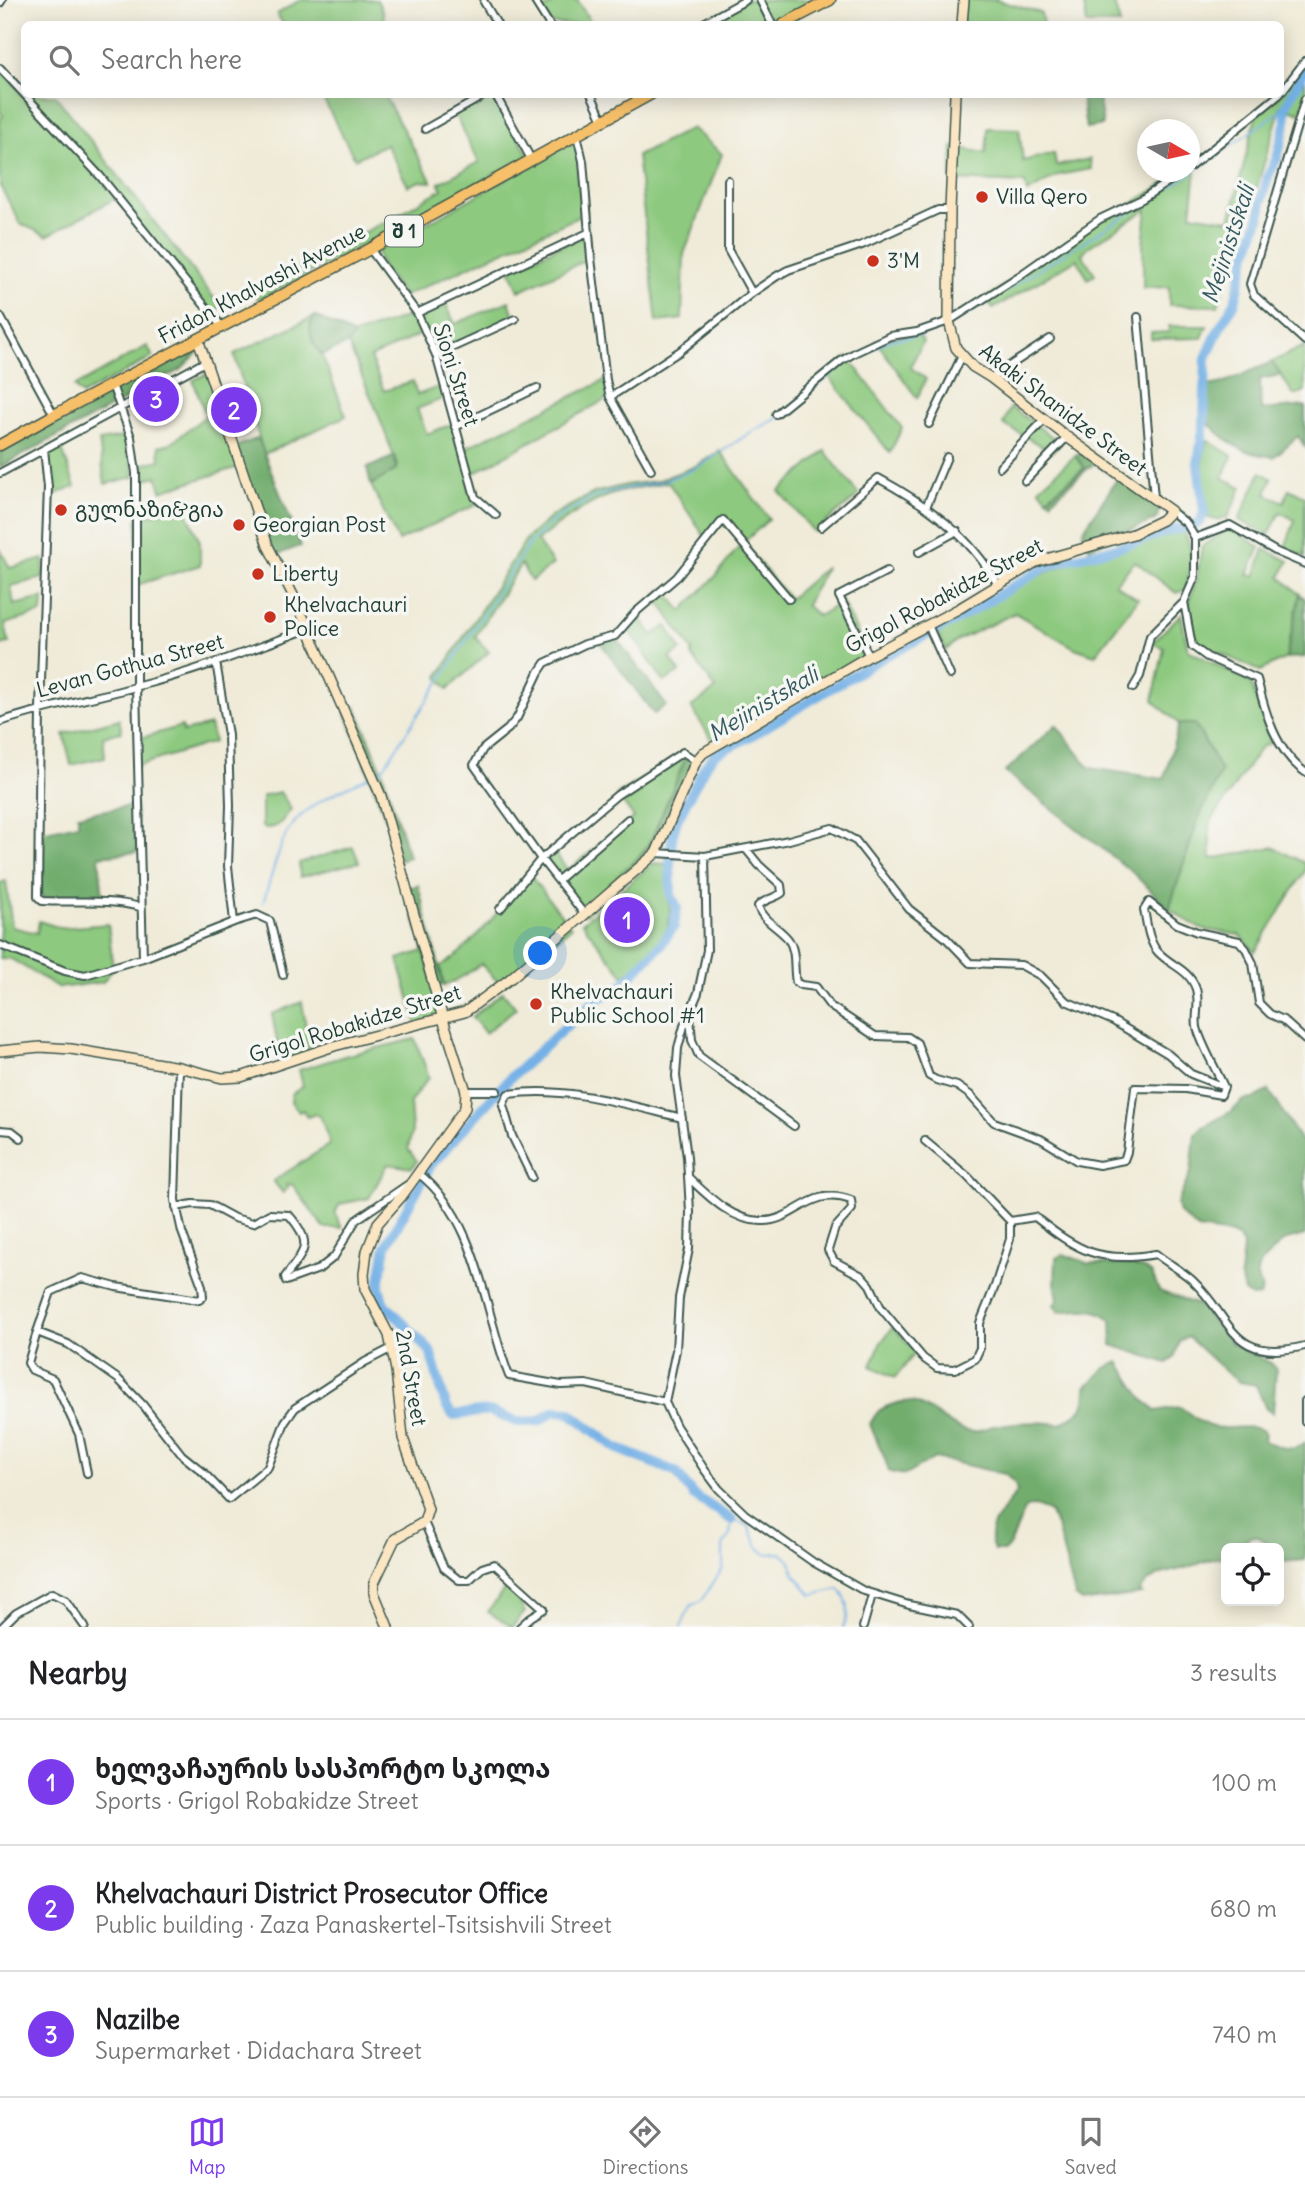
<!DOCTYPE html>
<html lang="en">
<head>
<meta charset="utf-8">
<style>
	:root { --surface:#fff; --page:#f2f2f2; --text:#202124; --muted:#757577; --line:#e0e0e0; --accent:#7c3aed }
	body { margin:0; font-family:Delius,"Noto Sans Georgian",sans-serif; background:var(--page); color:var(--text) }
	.controls { position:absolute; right:21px; bottom:21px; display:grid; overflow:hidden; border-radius:10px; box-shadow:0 4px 18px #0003 }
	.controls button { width:63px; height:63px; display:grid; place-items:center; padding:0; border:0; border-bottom:2px solid var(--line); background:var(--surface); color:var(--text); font:35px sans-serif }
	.compass { position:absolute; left:1137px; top:119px; width:63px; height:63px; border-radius:50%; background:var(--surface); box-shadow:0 4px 18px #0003; rotate:99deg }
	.you { position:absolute; left:541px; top:954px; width:24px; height:24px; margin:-18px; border:5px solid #fff; border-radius:50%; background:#1a73e8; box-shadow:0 0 0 10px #1a73e833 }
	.badge { display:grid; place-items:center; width:46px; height:46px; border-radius:50%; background:var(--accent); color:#fff; font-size:23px; font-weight:700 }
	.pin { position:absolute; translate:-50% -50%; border:4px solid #fff; box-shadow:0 2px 7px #0006 }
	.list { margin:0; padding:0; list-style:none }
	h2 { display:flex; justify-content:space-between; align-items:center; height:91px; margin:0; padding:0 28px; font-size:30px }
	h2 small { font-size:23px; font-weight:400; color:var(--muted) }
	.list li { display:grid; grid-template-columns:46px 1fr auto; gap:21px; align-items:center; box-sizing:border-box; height:126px; padding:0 28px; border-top:2px solid var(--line) }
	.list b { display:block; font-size:26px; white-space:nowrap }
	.list p { margin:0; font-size:23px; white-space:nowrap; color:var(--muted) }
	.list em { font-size:23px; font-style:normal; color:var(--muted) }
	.icon { flex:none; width:38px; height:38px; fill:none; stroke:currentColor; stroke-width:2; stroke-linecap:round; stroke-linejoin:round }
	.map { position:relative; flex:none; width:1305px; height:1627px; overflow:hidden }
	.search { position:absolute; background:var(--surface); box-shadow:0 4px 18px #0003; left:21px; right:21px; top:21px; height:77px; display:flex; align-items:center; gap:18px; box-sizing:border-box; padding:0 24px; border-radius:10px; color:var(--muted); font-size:26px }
	.sheet { height:469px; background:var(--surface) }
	nav { display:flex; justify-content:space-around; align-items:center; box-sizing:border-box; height:98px; border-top:2px solid var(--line); background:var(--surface); font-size:19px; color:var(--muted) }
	nav a { display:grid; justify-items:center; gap:4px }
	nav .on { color:var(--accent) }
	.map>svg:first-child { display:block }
</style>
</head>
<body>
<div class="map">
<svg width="1305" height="1627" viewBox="0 0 1305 1627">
	<rect width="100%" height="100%" fill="#f6f6f2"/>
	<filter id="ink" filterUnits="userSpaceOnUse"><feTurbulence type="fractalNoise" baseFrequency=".0143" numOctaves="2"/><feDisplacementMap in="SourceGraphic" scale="14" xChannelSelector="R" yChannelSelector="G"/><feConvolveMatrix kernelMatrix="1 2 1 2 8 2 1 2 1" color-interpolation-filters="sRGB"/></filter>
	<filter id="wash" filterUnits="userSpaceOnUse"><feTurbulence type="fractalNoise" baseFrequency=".00686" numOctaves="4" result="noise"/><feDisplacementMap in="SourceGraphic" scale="28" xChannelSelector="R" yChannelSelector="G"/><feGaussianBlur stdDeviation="1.57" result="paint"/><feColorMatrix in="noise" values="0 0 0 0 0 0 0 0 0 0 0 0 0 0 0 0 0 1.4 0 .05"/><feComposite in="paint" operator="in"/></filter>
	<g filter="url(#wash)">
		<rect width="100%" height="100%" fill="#f0ebd8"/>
		<path fill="#8dc97f" stroke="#56835a" stroke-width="2" d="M300,0H377L383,12L384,24H283L277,14Z
			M560,0H577L592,24H549L541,11Z
			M746,0H820L771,24H702Z
			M964,0H996L1041,13L1043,24H962Z
			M1083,0H1113L1120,24H1087Z
			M1305,61V99L1300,113L1281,106L1233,268L1222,290L1218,306L1169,305V287L1143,288V245L1147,209L1087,248L1082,254L1095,274L1088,279L1077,259L993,309L986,298L1100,219L1115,214L1183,172H1190V167L1197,162L1191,214L1230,220L1256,115L1276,99Z
			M0,68L26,98L31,95H55L221,307L211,313L116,198L47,236L21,224L0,186V119L3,116L0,111Z
			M321,95H384L432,182L420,181L408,186L386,144L355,159Z
			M487,95H495L529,156L396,227L390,219L442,189L439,183L479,162L454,113Z
			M692,128L722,154L684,254L682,319L657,322L637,156Z
			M988,128L1019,129L1023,161L1054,153L1056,166L1090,159L1091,169L1059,175L1027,193L1025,183L951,180L953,147L986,153Z
			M571,143L579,147L587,213L404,296L382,267L377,251Z
			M384,222L390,230L387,232L259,300L253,291Z
			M588,233L591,258L519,291L510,269Z
			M444,300L455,324L509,301L515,319L436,355L425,332L370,358L384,391L413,381L417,395L444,385L447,397L417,409L427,434L454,423L461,450L606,380L610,397L469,476L480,503L398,541L371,485L396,470L397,465L377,411L348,344L354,335L417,313Z
			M315,316L310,324L313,343L322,355L346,416L264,454L234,354Z
			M1169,326H1207L1202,338L1151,339V333L1169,332Z
			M917,332L923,342L910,367L926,379L917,398L876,341Z
			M147,346L153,357L82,395L74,387Z
			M1304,346L1305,391L1294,395L1272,362Z
			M848,357L902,428L890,453L826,373Z
			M209,373L242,466L161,491L157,476L146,479L144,464L160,460L159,446L171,443L206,416L193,380Z
			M1011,407L1061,443L1052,452L1003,424Z
			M128,436L134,477L105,484L99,441Z
			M1207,440L1232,456L1223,478L1242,487L1228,517L1216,520L1203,516C1209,489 1196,472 1207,440Z
			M60,443L75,487L50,496L45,452Z
			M720,451L769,519L743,543L789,599L826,567L806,605L818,616L842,602L869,656L715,745L691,707L716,689L692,656V650L655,596L663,589L682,611L715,577L742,543L723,520L707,540L668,482C650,486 630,488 613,494C585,504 559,523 537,541L553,564L531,581L521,564L475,637L489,652L448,689L438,677L527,538L553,515L594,493L626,485L657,481L696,466Z
			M825,451L859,495L814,532L779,491Z
			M1075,456L1085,467L1047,498L1039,488Z
			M1261,472L1272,479L1266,494L1284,502L1289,489L1305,497V557L1285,548L1295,520L1280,512L1269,535L1239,520Z
			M184,505L200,542V565L137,585V519Z
			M1230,528L1260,547L1248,574L1255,576L1264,549L1289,561L1280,577L1300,594L1286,658L1260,671L1195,642L1189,602L1197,577L1202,546Z
			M1183,530C1195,550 1192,569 1185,590L1176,593L1135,561L1115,584L1138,599L1095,655L1075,648L1015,613L958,640L946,650L937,633L1032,578L1072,562Z
			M0,549L10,568L44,559L43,578L11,586L14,605L43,598L42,613L5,624L9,643L0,645Z
			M636,612L653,635L667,626L681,650L670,658L680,672L664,682L626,626Z
			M1181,614L1188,650L1251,683L1271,743L1261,747L1209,824L1211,859L1273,847L1305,863V871L1255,952L1240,935L1201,929L1169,909L1198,819L1221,771L1195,724H1179L1153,700L1164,648L1152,643Z
			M119,719L122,732L103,736L105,757L71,765L64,734Z
			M210,725L214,742L137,766V739L182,726L183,732Z
			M683,752L687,755L652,838L642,854L601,892L604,898L585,915L541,859L552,850L568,870L634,818L617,795Z
			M280,792L291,809C283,820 278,831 262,827V796Z
			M353,847L359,862L300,877L299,863Z
			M653,863L666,864C668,890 677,925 658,946C648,957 635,966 624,976L582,923Z
			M529,874L571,927L502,986L481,964L454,982L444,985L440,966C462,959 512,895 529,874Z
			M6,881L12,927L37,933L39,921L61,928L108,924L113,968L103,982L59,988L11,959L0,958V883Z
			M424,951L443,1019L417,1025L398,959Z
			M503,992L516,1008L485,1033L472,1017Z
			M302,1002L310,1053L281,1063L272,1014Z
			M415,1039L429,1077L410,1102L412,1131L408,1149L417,1161L412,1168L388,1164L369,1198L340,1204L335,1213L342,1228H324L292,1184L286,1185L288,1188L283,1193L273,1181L330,1144L321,1118L316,1114L307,1117L303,1110L299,1112L291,1102L292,1094L303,1086L299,1070L348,1055Z
			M893,1327L916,1352L895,1378L871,1366L880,1344Z
			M506,1587L517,1597L525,1612L512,1627L488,1612Z"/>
		<path fill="#72ad6e" stroke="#487551" stroke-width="2" d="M1081,95H1098L1103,125L1086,128Z
			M315,316L354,335L348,344L322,355C312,344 306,330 315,316Z
			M194,346L197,353L182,369L0,467V450Z
			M1272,362L1281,375L1260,379L1261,410L1305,406V447L1298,436L1274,457C1241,453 1231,445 1208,423V386L1223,383Z
			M258,438L301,546L273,556L235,447Z
			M1083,449L1154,500L1159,510L1157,519L1089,548L1083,531L1117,479L1094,463L1051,501L1047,498L1085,468L1075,456Z
			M395,456L396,470L371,485L367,468Z
			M1300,594L1305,599V657L1286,658Z
			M615,636L666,705L654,714L599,641Z
			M356,707L382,770L409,857L398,860L388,825L345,711Z
			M1179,724H1195L1221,771L1198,819L1169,909L1132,872L1005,772L1056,725L1090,768L1164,779Z
			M687,755L696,761L656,853L604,898L600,893L642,854L652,838Z
			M136,805L137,852L99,856L103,898L81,900L41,897V832L78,824V815Z
			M418,885L444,985L434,987L406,889Z
			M1269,1090L1305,1147V1235L1283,1241L1261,1263L1257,1272L1258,1280L1262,1288L1260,1296L1252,1297L1244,1292L1240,1275L1243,1246L1239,1238L1231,1234L1198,1229L1179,1213L1177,1204L1191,1172L1195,1134L1201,1128L1232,1111L1244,1100L1253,1099Z
			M1063,1254L1087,1263L1129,1265L1145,1269L1152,1274L1159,1291L1199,1305L1232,1344L1271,1363L1276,1369L1273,1413L1266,1409L1256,1385L1239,1382L1226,1372L1188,1337L1180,1341L1174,1358L1167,1363L1112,1345L1111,1320C1097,1306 1078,1310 1060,1312L1054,1305L1058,1299L1055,1283L1056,1258Z
			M1119,1362L1143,1399L1155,1411L1180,1407C1189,1413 1199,1422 1209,1426C1227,1432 1250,1422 1265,1432L1264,1441C1279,1446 1291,1454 1305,1443V1560L1280,1562L1279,1548H1270L1264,1540L1256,1536L1249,1537L1239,1548H1226V1556C1212,1558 1202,1563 1189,1567C1168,1573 1153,1572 1140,1591L1142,1594L1082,1602L1075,1596L1057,1527L1049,1511L1035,1506L1026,1507L1010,1545L1004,1551H995C981,1530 1005,1509 1017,1492L1015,1484L1005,1474L935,1458L905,1475L889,1472C885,1455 876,1441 870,1424C878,1410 879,1409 894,1404C926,1392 942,1430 973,1432C979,1432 988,1427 994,1426C1017,1422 1037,1421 1060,1424C1080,1412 1086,1412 1086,1387L1105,1368Z"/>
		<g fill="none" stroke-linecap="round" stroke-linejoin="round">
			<path stroke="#75b1e6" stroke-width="2" d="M1068,94L1088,99
				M953,323L1165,191L1285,108
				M376,773L382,770L531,541L555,519L592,498L613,491L660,482L688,472L705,463L751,432L776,419L842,366L871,349L890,340L923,335L945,326
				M263,903C269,885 279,845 288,831C306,803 340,791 368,777
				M681,1627L690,1606L701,1601L723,1568V1546L730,1534L732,1520L748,1525L758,1547L766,1554L781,1553L791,1561L794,1574L812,1595L839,1589C849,1601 851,1613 843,1627"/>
			<path stroke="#75b1e6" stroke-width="10" d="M732,1520L693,1495L676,1472L616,1448L569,1412L554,1411L539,1421L518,1422L489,1411L453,1415L446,1406L430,1351L383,1302L379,1286L386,1246L431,1165L510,1078L594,1001L617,990L661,945L674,926L677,907L671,895L670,862L672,838L677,820L704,768L715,754L749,737L885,656L960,618L1044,568L1066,560L1119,547L1172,530L1193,526L1200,522L1204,512L1198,463L1204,424L1206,358L1219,329L1235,302L1246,257L1261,213V202L1269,174L1277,158L1286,122L1285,108L1305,70"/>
		</g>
	</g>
	<g filter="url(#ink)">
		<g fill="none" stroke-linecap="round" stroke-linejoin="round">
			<defs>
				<path id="street" d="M534,0L549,24
					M760,0L772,24
					M484,2L497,24
					M0,3L2,0
					M702,24L746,0
					M0,68L100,176L222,327
					M495,94L531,159
					M591,94L603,120
					M1280,94L1305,61
					M1305,99L1250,284L1254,295L1305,341
					M425,129L487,94
					M577,135L583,161L591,258L606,380L610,397L651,470
					M1190,167L1280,94
					M728,180V250L752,293
					M370,249L417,313L436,355L475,497L496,515
					M417,313L588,233
					M0,316L54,415
					M1138,317L1154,498
					M436,355L515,319
					M991,378L1050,339
					M112,385L131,437L136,473V687L143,958
					M610,397L680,351L752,293L777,276L788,270L862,245L938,210H950
					M776,414L841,361L856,352L890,336L917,332L949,321L1019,276L1100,219L1142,199L1183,172
					M929,424L962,356
					M455,427L537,388
					M44,449L48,487L40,708L38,897L42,901C75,903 108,898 140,907
					M1000,467L1044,420
					M0,473L205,362
					M1025,481L1067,437
					M926,507L947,457
					M1171,511L1187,524L1195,538L1230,525L1277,552L1305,564
					M821,527L878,478C926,504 971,536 998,585
					M1195,538V577L1184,602L1192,646L1207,657L1257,679C1265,712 1276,752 1305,772
					M919,552L957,531
					M928,625L950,675
					M869,656L839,596L887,571
					M1133,688L1140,676L1150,636L1184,602
					M0,722C44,707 90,699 135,687C194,672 251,650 308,629
					M746,849L759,865L781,885L782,893C774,899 766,898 758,906C762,921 779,927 788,939C797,951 793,968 796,982L801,985L816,987L830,1006L875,1036L908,1037L917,1043L929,1076L936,1080L957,1086L970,1095L994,1122L1041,1139L1077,1161L1099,1165L1124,1160L1127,1152L1135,1088L1186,1089L1221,1095L1224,1087C1217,1071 1200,1042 1197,1027C1195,1015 1200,1002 1196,989C1189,969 1171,966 1158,952C1148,941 1147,923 1144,910L1149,902L1177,924L1197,932L1239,941L1246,949L1253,963L1259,1003L1270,1014L1283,1020L1305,1040
					M656,853L705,856L789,840L832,828L856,841L909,909L946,938L970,963L1021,965L1041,976L1066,1001L1113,1021L1168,1054L1191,1074L1224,1087
					M705,856L707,950L698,993L684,1026L678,1048L676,1076L687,1157L690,1212L689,1249L679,1298L676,1350L665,1402L676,1426L704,1469L719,1489L745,1514L813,1562L864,1591L909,1605L957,1615L969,1627
					M558,880L628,819
					M500,909L541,859L617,795L683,752L696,761
					M585,915L541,859L474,765L483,749L508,729L517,718L539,672L545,663L585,644L615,636L636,612L677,577L723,520L789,599
					M234,922L257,915L270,921L283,975
					M0,945L65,971L85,975L143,958L234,922L228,866L230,806L228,735L216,662
					M690,1017L692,1040L699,1056L794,1126
					M466,1091H497
					M0,1130L12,1131L21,1138
					M925,1141L967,1176L1010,1221L1035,1217C1078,1251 1100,1264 1156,1254C1167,1263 1181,1270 1192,1280C1234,1319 1229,1364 1305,1346
					M418,1173C479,1220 483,1308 509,1376L561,1385L586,1384L665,1402
					M532,1177L512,1136L503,1105L508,1094C568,1086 624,1104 682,1118
					M688,1177C708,1196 733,1222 763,1221C796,1221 810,1185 851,1200L852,1209L835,1228L828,1250L834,1261L862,1276L870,1285L881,1308L923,1358L937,1368L955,1369L975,1359L980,1348V1323L995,1286L1010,1239V1221
					M176,1207L193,1204L210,1205L234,1218L253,1223L269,1214L289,1215C314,1244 305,1250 285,1277L286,1281L319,1269L334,1257L356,1220L407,1185
					M37,1332L51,1292L82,1278L116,1287L199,1300L203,1297L202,1286L182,1232L175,1200L179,1067
					M1305,1401V1422
					M87,1473L79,1434L53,1379L32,1370L28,1363L37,1332L68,1344L118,1379L143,1405L182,1455L203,1472L229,1499L268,1467L285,1422L295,1408L365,1362L392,1348
					M424,1522L444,1568L459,1580H469L482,1568L494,1564L544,1609L531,1617L520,1627
					M2,1627L16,1613L52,1593L66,1600L85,1627
					M863,1627L872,1595"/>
				<path id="secondary" d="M962,24L964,0
					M198,339L268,546L296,601L381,796L443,1019L466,1091L465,1108L401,1197L378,1223L367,1251L364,1274L365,1289L389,1335L396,1370L403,1438L428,1509L424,1522L395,1539L374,1583V1593L388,1627
					M0,1051L40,1047L71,1049L179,1067L222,1078L241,1077L334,1046L465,1012L511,978L656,853L696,761L703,753L869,656L960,608L1036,562L1133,534L1162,520L1171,511L1067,437L991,378L973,367L956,348L949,321L950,210L955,94"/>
				<path id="primary" d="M784,24L830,0
					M0,445L54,415L370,249L651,94"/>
			</defs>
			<use href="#street" stroke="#3e574d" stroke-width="10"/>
			<use href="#secondary" stroke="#3e574d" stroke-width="12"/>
			<use href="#primary" stroke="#3e574d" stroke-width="13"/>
			<use href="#street" stroke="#fff" stroke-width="6"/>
			<use href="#secondary" stroke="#fbe6c4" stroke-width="9"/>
			<use href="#primary" stroke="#f6c06b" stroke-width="10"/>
		</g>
	</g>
	<g fill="#c8321e" stroke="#f6f6f2" stroke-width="2.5">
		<circle cx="982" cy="197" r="7"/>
		<circle cx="873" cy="261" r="7"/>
		<circle cx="61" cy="510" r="7"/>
		<circle cx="239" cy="525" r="7"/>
		<circle cx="258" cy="574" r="7"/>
		<circle cx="270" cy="617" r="7"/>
		<circle cx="536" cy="1004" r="7"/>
	</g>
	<g text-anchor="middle" stroke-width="7" stroke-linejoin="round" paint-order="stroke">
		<rect fill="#f6f6f2" stroke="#60746d" stroke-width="2" x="385" y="215.5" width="38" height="31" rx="5"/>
		<g font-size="19" font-weight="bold" fill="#1f3d34">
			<text x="404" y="238">შ 1</text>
		</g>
		<g font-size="21" fill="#1f3d34" stroke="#f6f6f2" text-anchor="start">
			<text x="996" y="204">Villa Qero</text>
			<text x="887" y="268">3'M</text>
			<text x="75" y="517">გულნაზი&amp;გია</text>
			<text x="253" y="532">Georgian Post</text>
			<text x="272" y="581">Liberty</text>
			<text x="284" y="612">Khelvachauri<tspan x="284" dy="24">Police</tspan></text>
			<text x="550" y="999">Khelvachauri<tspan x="550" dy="24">Public School #1</tspan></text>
		</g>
		<g font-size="21" fill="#1f3d34" stroke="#f6f6f2">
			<text transform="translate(262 284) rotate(-28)" y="7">Fridon Khalvashi Avenue</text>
			<text transform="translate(456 375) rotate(72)" y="7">Sioni Street</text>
			<text transform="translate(1063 410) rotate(37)" y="7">Akaki Shanidze Street</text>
			<text transform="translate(944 596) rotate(-28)" y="7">Grigol Robakidze Street</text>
			<text transform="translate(130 666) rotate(-15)" y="7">Levan Gothua Street</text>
			<text transform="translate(355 1024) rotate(-17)" y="7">Grigol Robakidze Street</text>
			<text transform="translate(411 1378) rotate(80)" y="7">2nd Street</text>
		</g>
		<g font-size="23" font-style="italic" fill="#345a60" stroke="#f6f6f2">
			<text transform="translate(1228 244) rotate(-72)" y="8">Mejinistskali</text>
			<text transform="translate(763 704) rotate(-31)" y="8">Mejinistskali</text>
		</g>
	</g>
</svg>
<div class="controls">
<button><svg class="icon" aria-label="locate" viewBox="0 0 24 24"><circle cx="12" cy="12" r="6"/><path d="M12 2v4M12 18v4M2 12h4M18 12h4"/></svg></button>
</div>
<svg class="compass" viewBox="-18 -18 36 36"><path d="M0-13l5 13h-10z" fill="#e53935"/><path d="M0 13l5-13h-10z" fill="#757577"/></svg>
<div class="you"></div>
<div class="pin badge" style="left:627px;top:920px">1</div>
<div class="pin badge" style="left:234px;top:410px">2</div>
<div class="pin badge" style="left:156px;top:399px">3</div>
<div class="search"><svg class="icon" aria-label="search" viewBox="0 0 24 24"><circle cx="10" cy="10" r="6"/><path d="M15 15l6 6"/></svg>Search here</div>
</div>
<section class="sheet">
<h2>Nearby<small>3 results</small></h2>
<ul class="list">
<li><span class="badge">1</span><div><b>ხელვაჩაურის სასპორტო სკოლა</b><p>Sports · Grigol Robakidze Street</p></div><em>100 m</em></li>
<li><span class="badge">2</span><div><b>Khelvachauri District Prosecutor Office</b><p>Public building · Zaza Panaskertel-Tsitsishvili Street</p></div><em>680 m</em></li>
<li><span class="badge">3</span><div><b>Nazilbe</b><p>Supermarket · Didachara Street</p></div><em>740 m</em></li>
</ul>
</section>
<nav>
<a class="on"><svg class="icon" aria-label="map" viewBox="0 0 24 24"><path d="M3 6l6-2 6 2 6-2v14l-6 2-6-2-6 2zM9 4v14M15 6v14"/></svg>Map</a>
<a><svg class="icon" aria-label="directions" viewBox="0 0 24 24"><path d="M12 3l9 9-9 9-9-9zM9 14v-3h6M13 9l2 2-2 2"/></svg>Directions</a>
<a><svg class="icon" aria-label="saved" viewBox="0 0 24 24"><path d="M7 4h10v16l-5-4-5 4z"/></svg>Saved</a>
</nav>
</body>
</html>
